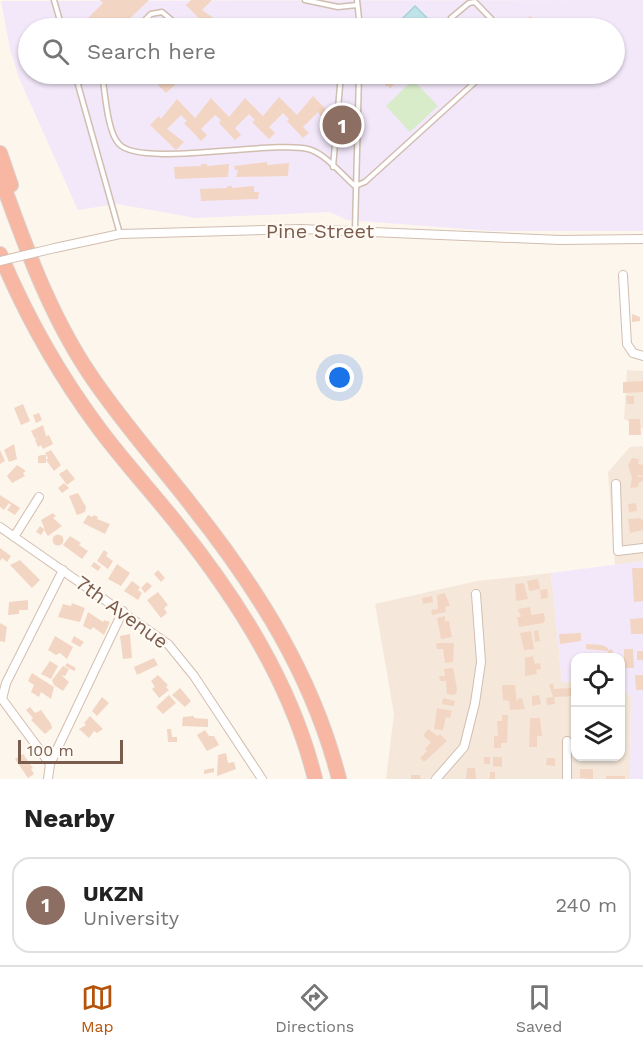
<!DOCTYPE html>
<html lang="en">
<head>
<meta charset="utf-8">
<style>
	:root { --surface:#fff; --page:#f6f6f6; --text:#222; --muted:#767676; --line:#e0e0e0; --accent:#b45309 }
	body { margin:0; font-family:"Work Sans",sans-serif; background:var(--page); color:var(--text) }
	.controls { position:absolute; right:18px; bottom:18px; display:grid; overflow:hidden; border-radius:12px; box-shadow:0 2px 4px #0004 }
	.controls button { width:54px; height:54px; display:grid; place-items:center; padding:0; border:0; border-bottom:2px solid var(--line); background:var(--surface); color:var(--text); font:30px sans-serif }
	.scale { position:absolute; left:18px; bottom:15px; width:105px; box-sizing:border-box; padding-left:6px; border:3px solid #7a5c4d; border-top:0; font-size:16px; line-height:21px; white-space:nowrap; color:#7a5c4d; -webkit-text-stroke:4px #fffaf3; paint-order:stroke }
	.you { position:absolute; left:340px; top:378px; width:21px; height:21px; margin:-15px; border:4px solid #fff; border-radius:50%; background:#1a73e8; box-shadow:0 0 0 9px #1a73e833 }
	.badge { display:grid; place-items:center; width:39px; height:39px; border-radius:50%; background:var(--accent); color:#fff; font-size:20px; font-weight:700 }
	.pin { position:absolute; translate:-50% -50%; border:3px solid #fff; box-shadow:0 2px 6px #0006 }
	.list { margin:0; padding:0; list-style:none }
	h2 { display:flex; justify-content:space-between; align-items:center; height:78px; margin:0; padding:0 24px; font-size:26px }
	h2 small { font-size:20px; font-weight:400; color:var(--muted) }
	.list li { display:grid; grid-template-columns:39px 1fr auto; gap:18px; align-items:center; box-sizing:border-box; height:96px; margin:0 12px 12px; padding:0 12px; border:2px solid var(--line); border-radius:18px }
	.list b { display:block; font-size:22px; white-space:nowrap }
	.list p { margin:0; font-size:20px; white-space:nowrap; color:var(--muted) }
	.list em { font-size:20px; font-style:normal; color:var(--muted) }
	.icon { flex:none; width:33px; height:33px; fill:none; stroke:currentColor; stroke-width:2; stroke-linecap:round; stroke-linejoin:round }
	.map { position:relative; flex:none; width:643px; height:779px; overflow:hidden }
	.search { position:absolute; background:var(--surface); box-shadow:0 2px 4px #0004; left:18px; right:18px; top:18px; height:66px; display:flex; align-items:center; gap:15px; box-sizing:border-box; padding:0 21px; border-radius:33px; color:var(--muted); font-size:22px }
	.sheet { height:186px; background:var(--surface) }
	nav { display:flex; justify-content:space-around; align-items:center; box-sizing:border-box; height:84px; border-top:2px solid var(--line); background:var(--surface); font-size:16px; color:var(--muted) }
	nav a { display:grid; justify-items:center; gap:3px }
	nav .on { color:var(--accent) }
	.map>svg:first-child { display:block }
</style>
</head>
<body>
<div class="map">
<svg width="643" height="779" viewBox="0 0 643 779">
	<rect width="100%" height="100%" fill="#fdf6ec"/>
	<path fill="#f5e8da" d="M627,370L643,371V429L624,419Z
		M643,446V561L615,565L608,472L630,447Z
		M551,573L562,682L575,681L576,756H620L621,686L631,697L630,779H386L394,714L375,604L477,581Z"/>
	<path fill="#f3e8fa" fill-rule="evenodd" d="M643,0V231H491L347,220L330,212L196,218L117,204L78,210L19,78L10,49L1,1ZM28,28H614V74H28Z
		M643,561V779H630L631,697L621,686L620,658H576L575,681L562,682L551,573Z"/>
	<path fill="#d8ecc9" d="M413,80L438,106L410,132L386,106Z"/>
	<path fill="#bfe3e8" stroke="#a5d3da" stroke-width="1.5" d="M415,6L430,21L423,28H400L396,25Z"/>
	<path fill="#f3d5c3" d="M100,0H149L123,25L126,28H96L87,19L103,3Z
		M191,0H212L202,10L219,22L213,28H208L186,5Z
		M530,16L541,28H524L520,25Z
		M24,41L28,45V55L19,46Z
		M147,74H158L163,79L166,76L175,85L166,93Z
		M182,74H193L198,78L192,84Z
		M217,74H228L232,77L226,83Z
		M252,74H263L266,77L261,82Z
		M287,74H298L300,76L295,81Z
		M386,77L394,78V81L397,82L389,89V86H385Z
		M313,96L337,121L329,129L318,112L303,127L309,133L303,138L287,121L289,119L283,113L269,127L275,133L269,139L252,122L255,120L249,114L235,128L241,135L235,140L219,123L221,120L215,115L201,129L207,135L201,141L184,123L187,121L181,115L167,129L184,142L176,150L150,125L159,116L161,119L177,99L195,118L211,98L229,117L245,98L263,116L279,97L297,115Z
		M267,162V165L289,163L288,176L236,177L238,170H235L234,166Z
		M201,164H207V166L229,164L228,177L175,179L174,167L201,166Z
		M227,186H232V188L254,186V192H259L258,199L201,201L200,189L227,188Z
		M632,314L640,317V321L632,322Z
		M643,381V392L623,393V382Z
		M626,396H634V404H627Z
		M23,404L30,421L21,425L14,408Z
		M39,413L42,420L36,423L33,415Z
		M629,419H640L641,435H629Z
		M43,425L46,436L49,435L53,444L43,449L41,445L38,447L35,440L38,437L35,439L31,431Z
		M14,444L17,459L9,462L4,450Z
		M0,450L5,461L0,464Z
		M51,450L61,465L54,471L46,460L48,458L45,453Z
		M42,455H46V463H38V456Z
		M632,458L639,459L638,464L643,465V476L638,475V477H643V481L639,482L638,487L630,488L632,478L628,465Z
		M17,465L26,471L23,473L25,476L12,483L7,476Z
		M67,469L75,479L67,485L59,474Z
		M64,483L69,488L62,493L58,488Z
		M78,493L86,507L85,512L77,515L69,496Z
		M0,495L20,508L15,515L7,510L11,505L9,503L4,510L0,507Z
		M636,503L637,511L629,512L628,504Z
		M53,513L56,516L53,518L62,526L48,536L44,530L41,535L36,532L40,526L45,530L41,520Z
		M88,515L92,517L94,515L98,517L97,519L110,524L105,534L83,523Z
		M639,518L643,520V530L630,533L628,519Z
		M52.5 540a5.5 5.5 0 1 1 11 0a5.5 5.5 0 1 1-11 0Z
		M70,536L81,543L79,545L88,551L82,559L63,545Z
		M0,548L11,556L7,562L2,558L0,561Z
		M104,550L108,553L106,556L113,561L108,569L97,561Z
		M20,560L40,580L32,588L10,565Z
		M94,562L101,567L98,571L91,566Z
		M117,564L130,573L121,586L108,579Z
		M632,568H643V601L634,602Z
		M158,570L165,578L161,582L154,574Z
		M538,579L540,589L529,591L527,581Z
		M132,581L140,587L138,590L142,593L138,600L124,591Z
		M147,582L152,586L145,593L141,588Z
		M524,583L528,599L516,601L515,584Z
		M547,589L548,598L541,599L540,590Z
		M158,592L168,605L164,608L167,613L161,618L147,600Z
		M445,593L450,606L445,607L446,612L432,615L431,610L438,609L437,595Z
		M432,596L433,602L423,604L422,598Z
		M28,600V610H19V614L8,615L9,602Z
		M72,603L85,608L80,622L58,617L63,604L71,606Z
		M530,607L531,615L544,613L545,620L543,623L519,627L517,617H521L518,609Z
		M88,612L103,622L104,620L110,622L104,635L93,627L91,630L83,626Z
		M445,616V621H449L452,637L441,639L437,618Z
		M643,618V634H631L630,619Z
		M0,623L7,627L5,642L0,641Z
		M538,630L540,641L535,642L534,631Z
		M531,631L534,649L524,650L520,633Z
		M581,633V641L560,644L559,634Z
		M130,634L132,658L123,659L120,636Z
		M55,636L73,647L67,659L60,653L56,655L48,650Z
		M74,636L84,642L80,647L71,642Z
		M438,643H454L453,662L445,663L443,649H437L436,644Z
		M586,644L602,645L608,648V651L586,649Z
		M609,649L613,650L612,658H606Z
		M624,649H633L634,668H624Z
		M637,651H643V660H637Z
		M533,656L535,664L540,663L541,669L536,670L537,674L525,676V658Z
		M154,658L158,665L137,675L134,667Z
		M50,661L58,666L51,679L41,674Z
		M67,663L76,668L74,671L65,666Z
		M63,666L69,669L65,676L61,675L69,682L63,691L54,685L52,680Z
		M453,668L457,689L456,694L452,695L447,694L446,681H440L439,676H445L444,669Z
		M32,673L54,687L51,699L41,692L39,697L31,692L34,685L28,681Z
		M158,675L168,685L166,687L169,690L159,698L152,689L155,687L151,681Z
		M635,675H643V690H636Z
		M549,684H553L554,689L572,688V691L575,690L576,696L554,697L555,704L547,705L546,698L553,697Z
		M502,685H515L517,703L518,699L522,698L525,709L510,710L509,701L503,700Z
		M180,688L191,701L185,707L172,695Z
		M169,695L176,703L163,714L156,707Z
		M539,695L541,704L532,706V696Z
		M102,697L109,703L97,716L92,711Z
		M443,698L455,701L454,706L442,704Z
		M30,707L35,713L41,710L51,724L52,728L45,734L31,720L33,718L26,710Z
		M437,708L452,711L450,718L446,717L443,730L434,729Z
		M502,715H508L507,743H501V748H494V736H498L497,721H502Z
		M90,716L103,729L97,733L94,731L89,738L79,729L86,725L84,723Z
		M194,716V718L208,719V727L182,726L183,717Z
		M530,718H540L542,736H537V747H529Z
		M167,729H171L172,737H177V742H168Z
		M428,729L438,736L440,734L447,741L424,762L420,758L427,751L425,749L431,742L423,736Z
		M205,730L209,736H214L219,745L207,751L197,735Z
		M226,753L228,763L234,762L236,769L217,776L218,755Z
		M23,754L33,768L31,769L34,774L28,778L15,759Z
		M484,757H490V764H484Z
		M493,757H502V767L493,766Z
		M547,758H555V766L546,765Z
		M214,768V772L204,774V770Z
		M467,768H475L476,779H466Z
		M580,769H593V779L580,778Z
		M490,772H495V779H490Z
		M411,775H420L421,779H411Z
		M606,776H625V779H606Z"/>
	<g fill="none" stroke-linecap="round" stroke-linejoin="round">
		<defs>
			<path id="service" d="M54,0L62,28
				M305,0L338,7L357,5
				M357,0L360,28
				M451,18L469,3L475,2L500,28
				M137,28L151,14L162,12L181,28
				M75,74L120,234
				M102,74C105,91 107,132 119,144C141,168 274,140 308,149C325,153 342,175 355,186L365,182L484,74
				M78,84L89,74
				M333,167L341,74
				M355,230L359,74"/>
			<path id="minor" d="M55,248L120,234L301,229L560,240L643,239
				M623,275L627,344L633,353L643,356
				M616,484L618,551L643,548
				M0,527L168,644L194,676L262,779
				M14,537L39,497
				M567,741V779
				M50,764L2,699L6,683L63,570
				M48,779L50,764L123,611
				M436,779L464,747L475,703L481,662L476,594"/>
			<path id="motorway" d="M0,153L11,185
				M0,176C24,243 49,313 89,373C120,420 158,462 192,506C257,588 313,676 339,779
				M0,254C26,316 58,373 98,427C123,461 152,492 178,525C238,600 292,685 315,779"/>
		</defs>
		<use href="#service" stroke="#d1beb0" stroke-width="7"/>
		<use href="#minor" stroke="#d1beb0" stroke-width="10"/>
		<use href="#motorway" stroke="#dad1cd" stroke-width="16"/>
		<use href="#service" stroke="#fff" stroke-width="4"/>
		<use href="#minor" stroke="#fff" stroke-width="8"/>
		<use href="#motorway" stroke="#f7b7a3" stroke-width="14"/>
		<defs>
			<path id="minor-bridge" d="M0,261L55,248"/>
		</defs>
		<use href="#minor-bridge" stroke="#d1beb0" stroke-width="10" stroke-linecap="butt"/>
		<use href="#minor-bridge" stroke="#fff" stroke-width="8"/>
	</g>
	<g text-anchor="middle" stroke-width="4.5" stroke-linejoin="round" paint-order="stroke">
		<g font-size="20" fill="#7a5c4d" stroke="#fffaf3">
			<text x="320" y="238">Pine Street</text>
			<text transform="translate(122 612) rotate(36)" y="7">7th Avenue</text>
		</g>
	</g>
</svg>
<div class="controls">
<button><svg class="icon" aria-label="locate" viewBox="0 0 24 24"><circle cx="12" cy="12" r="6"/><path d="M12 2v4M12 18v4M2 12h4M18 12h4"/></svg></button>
<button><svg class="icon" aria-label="layers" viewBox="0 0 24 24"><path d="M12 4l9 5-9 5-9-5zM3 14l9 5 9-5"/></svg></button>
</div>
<div class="scale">100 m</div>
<div class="you"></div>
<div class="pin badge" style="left:342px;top:125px;background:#8d6e63">1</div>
<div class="search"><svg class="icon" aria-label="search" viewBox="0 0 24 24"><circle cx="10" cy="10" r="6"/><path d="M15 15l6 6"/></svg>Search here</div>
</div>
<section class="sheet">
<h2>Nearby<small></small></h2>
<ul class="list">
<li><span class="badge" style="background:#8d6e63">1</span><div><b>UKZN</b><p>University</p></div><em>240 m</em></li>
</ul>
</section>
<nav>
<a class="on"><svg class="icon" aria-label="map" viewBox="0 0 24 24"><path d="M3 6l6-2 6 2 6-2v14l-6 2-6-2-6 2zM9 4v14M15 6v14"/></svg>Map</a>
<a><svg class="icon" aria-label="directions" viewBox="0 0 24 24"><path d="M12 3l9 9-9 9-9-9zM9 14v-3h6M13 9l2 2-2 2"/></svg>Directions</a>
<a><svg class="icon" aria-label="saved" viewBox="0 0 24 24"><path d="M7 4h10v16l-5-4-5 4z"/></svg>Saved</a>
</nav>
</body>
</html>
